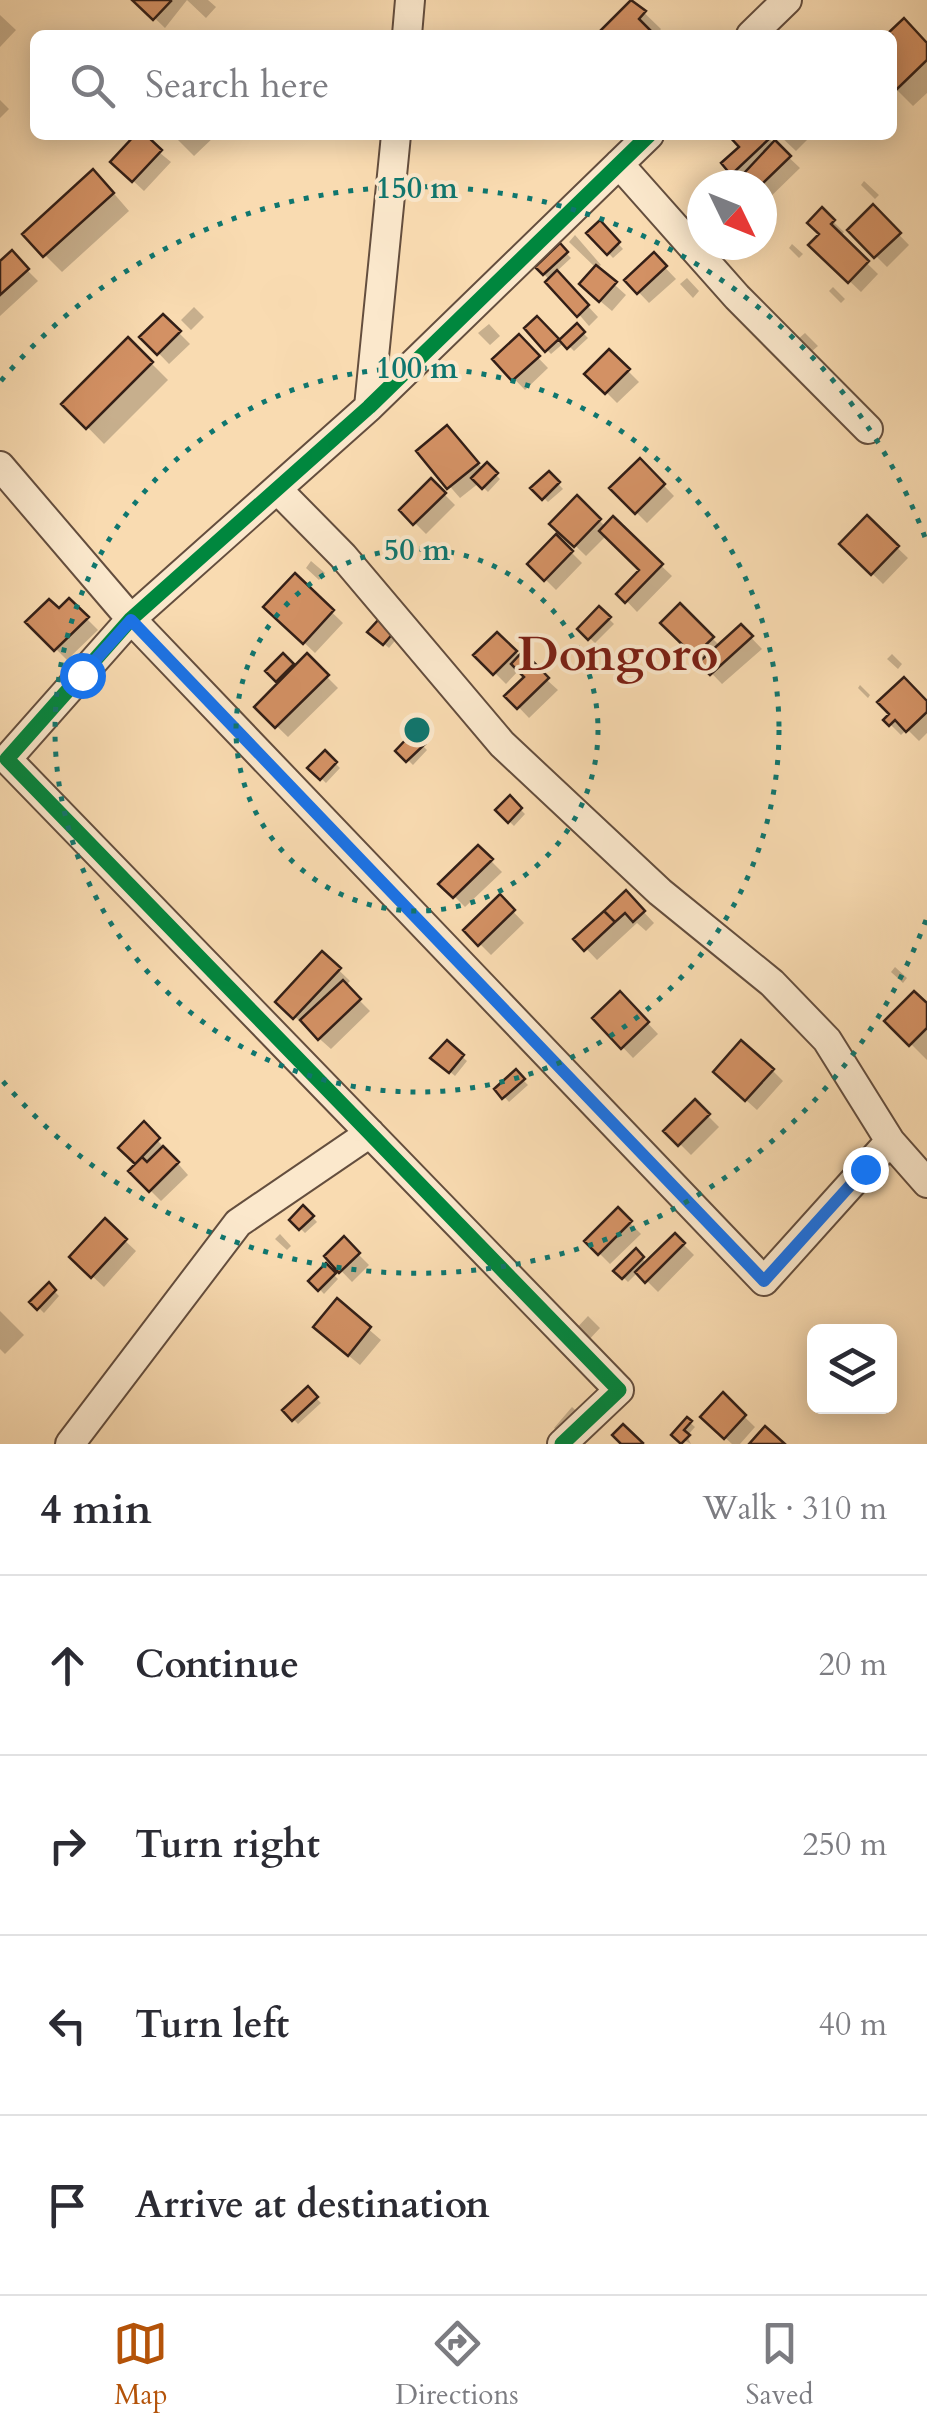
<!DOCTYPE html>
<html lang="en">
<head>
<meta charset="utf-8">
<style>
	:root { --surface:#fff; --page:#f7f7f7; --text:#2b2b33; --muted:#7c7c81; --line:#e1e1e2; --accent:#b45309 }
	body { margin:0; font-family:Cardo,serif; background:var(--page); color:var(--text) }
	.controls { position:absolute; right:30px; bottom:30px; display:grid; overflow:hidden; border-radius:15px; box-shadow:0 5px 25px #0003 }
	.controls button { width:90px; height:90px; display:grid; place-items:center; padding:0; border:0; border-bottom:2px solid var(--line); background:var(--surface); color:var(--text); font:50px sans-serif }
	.compass { position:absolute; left:687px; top:170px; width:90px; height:90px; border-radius:50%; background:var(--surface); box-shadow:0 5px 25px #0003; rotate:133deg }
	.stop { position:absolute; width:30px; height:30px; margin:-22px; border:8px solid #1a73e8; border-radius:50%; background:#fff }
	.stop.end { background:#1a73e8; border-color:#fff; box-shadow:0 2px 10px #0008 }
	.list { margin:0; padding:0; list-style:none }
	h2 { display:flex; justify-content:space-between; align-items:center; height:130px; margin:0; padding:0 40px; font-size:42px }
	h2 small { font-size:32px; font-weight:400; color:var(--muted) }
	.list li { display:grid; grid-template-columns:65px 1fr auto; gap:30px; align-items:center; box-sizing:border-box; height:180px; padding:0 40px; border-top:2px solid var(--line) }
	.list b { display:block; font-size:38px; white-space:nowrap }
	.list em { font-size:32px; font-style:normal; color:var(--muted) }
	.icon { flex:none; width:55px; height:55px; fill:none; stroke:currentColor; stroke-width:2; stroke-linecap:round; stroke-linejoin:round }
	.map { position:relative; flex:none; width:927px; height:1444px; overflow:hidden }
	.search { position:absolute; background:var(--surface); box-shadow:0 5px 25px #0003; left:30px; right:30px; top:30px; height:110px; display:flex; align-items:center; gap:25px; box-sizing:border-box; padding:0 35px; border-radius:15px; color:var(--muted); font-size:38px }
	.sheet { height:850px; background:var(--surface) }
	nav { display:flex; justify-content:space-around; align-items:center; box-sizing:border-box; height:140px; border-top:2px solid var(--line); background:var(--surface); font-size:28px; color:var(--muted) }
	nav a { display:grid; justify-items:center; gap:5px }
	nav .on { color:var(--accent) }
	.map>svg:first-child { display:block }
</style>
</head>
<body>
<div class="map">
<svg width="927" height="1444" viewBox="0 0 927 1444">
	<rect width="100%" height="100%" fill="#f9dbb1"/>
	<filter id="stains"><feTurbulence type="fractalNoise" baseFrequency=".002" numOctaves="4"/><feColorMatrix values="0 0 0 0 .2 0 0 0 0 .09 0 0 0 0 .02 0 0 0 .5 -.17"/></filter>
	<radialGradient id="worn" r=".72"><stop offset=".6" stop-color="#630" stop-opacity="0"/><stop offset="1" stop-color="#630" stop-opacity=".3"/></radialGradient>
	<path fill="#0003" d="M136,0H187L165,28Z
		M187,0H208L216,7L206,18Z
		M633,2L661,29L656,35H600Z
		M0,15L16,30L0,47Z
		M904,21L927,45V93L913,106L892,85L889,35Z
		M0,100L9,109L0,118Z
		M138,135L171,162L144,191L113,162Z
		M173,135H216L194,156Z
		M732,135H765L800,168L762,205V185H736L739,179L724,164L743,147Z
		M779,135H812L796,151Z
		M864,181L879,195L875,199L861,185Z
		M110,189L129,211L62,272L45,255Z
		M873,208L909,245L887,267L850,230Z
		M822,211L844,232L840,237L878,274L861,292L812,245L822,235Z
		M600,224L623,249L613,258L590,233Z
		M575,235L601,265L596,268L626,295L612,311L593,295L596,268L569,242Z
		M792,244L803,254L799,258L789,248Z
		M560,247L571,258L556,272L598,317L589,326L538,267Z
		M11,254L38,281L0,316V264Z
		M654,256L676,279L649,303L627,280Z
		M687,278L699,291L693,298L680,284Z
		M833,287L845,299L841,303L829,291Z
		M194,307L204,317L191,330L181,320Z
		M163,317L190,344L169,364L143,337Z
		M537,319L559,343L577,327L588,338L574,351L565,342L551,354L527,329Z
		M489,324L500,336L490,345L478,333Z
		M805,333L818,346L811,352L798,339Z
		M519,338L548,368L525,390L495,359Z
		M128,340L168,380L104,444L65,404Z
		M609,352L639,382L617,403L588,374Z
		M458,439L483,469L487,466L500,479L488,492L479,483L460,498L419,451Z
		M640,461L674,496L647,523L612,488Z
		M549,474L563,489L548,502L534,488Z
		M431,481L455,505L426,534L402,510Z
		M577,499L606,527L613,520L672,576L637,612L620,594L643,570L607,535L586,556L553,524Z
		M867,519L908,558L883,584L842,544Z
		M556,537L582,563L556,590L530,564Z
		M311,561L325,573L319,580L306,568Z
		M295,577L343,623L315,653L267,607Z
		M69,601L98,630L67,660L29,622L59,612Z
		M680,606L720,646L741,627L762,649L722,684L663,623Z
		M599,609L614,624L595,643L580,629Z
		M380,622L398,637L389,648L371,632Z
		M497,635L558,690L529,718L508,696L528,677L520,669L506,684L477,655Z
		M892,654L902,664L898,669L887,659Z
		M283,657L295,669L307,657L338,688L288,737L257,707L281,683L269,671Z
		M860,685L870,695L868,698L858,688Z
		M927,704V733L919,741L907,729L901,735L886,720Z
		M413,736L427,750L413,765L399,751Z
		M325,753L340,768L326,783L311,768Z
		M510,799L525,814L514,826L498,810Z
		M478,848L502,872L465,907L442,884Z
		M626,893L654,923L646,931L637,923L597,960L577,939Z
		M500,898L524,923L491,955L466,930Z
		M322,954L350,981L345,986L370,1011L331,1049L278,1002Z
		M895,967L907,978L903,983L891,972Z
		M620,994L658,1034L633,1058L595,1018Z
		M927,1006V1060L888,1021Z
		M447,1043L467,1061L455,1076L434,1058Z
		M772,1070L783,1081L757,1110L727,1083Z
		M516,1073L528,1085L509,1102L497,1089Z
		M695,1103L719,1127L691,1155L667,1131Z
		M144,1125L188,1175L161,1201L131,1171L138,1164L121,1148Z
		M304,1208L317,1222L305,1233L292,1220Z
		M618,1211L641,1234L610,1264L587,1241Z
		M105,1222L136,1251L104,1287L72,1257Z
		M280,1234L291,1246L287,1250L275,1239Z
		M675,1236L694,1255L658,1292L638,1272L628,1282L617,1271L636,1252L647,1264Z
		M344,1240L369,1265L352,1282L327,1256Z
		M326,1267L338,1279L324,1294L312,1281Z
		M49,1286L59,1296L44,1313L33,1302Z
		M337,1302L381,1340L360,1365L327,1338Z
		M0,1311L24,1335L5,1354L0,1349Z
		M588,1316L600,1328L586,1343L573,1332Z
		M308,1390L321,1403L298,1424L285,1410Z
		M723,1396L755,1427L740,1444H732L703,1417Z
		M572,1407L588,1422L570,1442L554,1428Z
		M687,1420L695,1427L687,1436L691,1444L675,1435Z"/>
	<path fill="#d39164" stroke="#331f17" stroke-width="2.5" d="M132,0H170L171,1L153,20Z
		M631,0L646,11L639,19L655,35H596Z
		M904,18L927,43V60L895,91L892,35H886Z
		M135,135H146L162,150L132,182L110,162Z
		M728,135H767L770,138L731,175L721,163L739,147Z
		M775,140L791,156L761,185H733Z
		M93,169L114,193L43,257L22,234Z
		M873,204L901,233L874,258L847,230Z
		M822,207L835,220L831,224L869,261L848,283L808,245L819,234L807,223Z
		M600,220L620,242L607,255L586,233Z
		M560,243L568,252L543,275L535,267Z
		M12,250L29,269L0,295V261Z
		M654,252L667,266L637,294L624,280Z
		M596,265L617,282L599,302L579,284Z
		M557,270L589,305L577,317L545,282Z
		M163,314L181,331L157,355L139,337Z
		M537,316L559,339L545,352L524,328Z
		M577,323L585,332L567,349L559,340Z
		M519,334L540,356L512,381L492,359Z
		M128,337L153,362L86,429L61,404Z
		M609,349L630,369L605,394L584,374Z
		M447,425L479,463L447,489L416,451Z
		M640,458L665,484L635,514L609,488Z
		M487,462L498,473L482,489L471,478Z
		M549,471L560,482L542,500L530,488Z
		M431,478L446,493L413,525L399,510Z
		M577,495L601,519L574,547L549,524Z
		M867,515L899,546L871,575L839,544Z
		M613,516L663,564L625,603L616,594L639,570L599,531Z
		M556,534L573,551L544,581L527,564Z
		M295,573L334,610L303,644L263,607Z
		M69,598L89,617L54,651L25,622L49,599L59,608Z
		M680,603L714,637L694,656L660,623Z
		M599,606L611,617L588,640L577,629Z
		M380,618L395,631L383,645L367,632Z
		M741,624L753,636L710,675L698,663Z
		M497,632L517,651L493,675L473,655Z
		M523,651L549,678L517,709L504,696L524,677L511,664Z
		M283,653L294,664L276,682L265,671Z
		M307,653L329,675L275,728L254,707Z
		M904,677L927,701V712L906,732L895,720L889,726L883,720L889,714L877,702Z
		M413,732L425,744L406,762L395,751Z
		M325,750L337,762L320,780L307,768Z
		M510,795L522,808L508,823L495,810Z
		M478,845L493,859L453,898L438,884Z
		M626,890L645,911L633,922L625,913L615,922L604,911Z
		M500,894L515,910L478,946L463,930Z
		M604,911L615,922L584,951L573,939Z
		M322,951L341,968L293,1019L275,1002Z
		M343,980L361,999L318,1040L300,1020Z
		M620,991L649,1022L621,1049L592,1018Z
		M914,991L927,1003V1028L909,1046L884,1021Z
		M447,1040L464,1055L449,1073L430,1058Z
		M741,1040L774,1069L745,1101L713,1072Z
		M516,1069L525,1079L502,1099L494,1089Z
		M695,1099L710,1114L678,1146L663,1131Z
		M144,1121L160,1138L135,1164L118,1148Z
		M163,1146L179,1162L149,1192L128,1171L142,1157L147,1162Z
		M303,1205L314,1216L299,1230L289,1220Z
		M618,1207L632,1221L598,1255L584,1241Z
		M105,1218L127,1239L91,1278L69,1257Z
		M675,1233L685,1243L645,1283L635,1272Z
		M344,1236L360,1253L339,1273L324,1256Z
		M636,1248L644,1257L622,1279L613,1271Z
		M326,1263L336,1273L318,1291L308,1281Z
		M49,1282L56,1290L37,1310L29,1302Z
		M337,1298L371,1327L348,1356L313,1327Z
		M308,1386L318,1397L292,1421L282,1410Z
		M723,1392L746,1415L724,1439L700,1417Z
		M687,1417L692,1421L684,1430L690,1435L681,1444L671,1435Z
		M623,1424L643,1443L642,1444H621L612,1435Z
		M765,1426L785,1444H749Z"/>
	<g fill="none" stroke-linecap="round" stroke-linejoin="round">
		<defs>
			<path id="minor" d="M407,35L410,0
				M751,35L787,0
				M619,164L737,297L868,429
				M369,407L396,135
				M0,466L131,619L764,1281L890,1141
				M277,489L343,556L502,744L660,892L772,983L827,1040L890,1141L927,1183
				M70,1444L238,1223L370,1133
				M562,1444L619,1390L7,759L131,619L369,407L649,135"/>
		</defs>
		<use href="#minor" stroke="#644e3e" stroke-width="32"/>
		<use href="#minor" stroke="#fbe8cc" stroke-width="28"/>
		<defs>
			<path id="cycleway" d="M562,1444L619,1390L7,759L131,619L369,407L649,135"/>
		</defs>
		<use href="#cycleway" stroke="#fbe8cc" stroke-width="21"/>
		<use href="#cycleway" stroke="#00873e" stroke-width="15"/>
	</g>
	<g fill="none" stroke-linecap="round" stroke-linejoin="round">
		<path stroke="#1a73e8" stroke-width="12" d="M82,675L131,620L764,1281L865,1169"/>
	</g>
	<g fill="none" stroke="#0f766e" stroke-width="5" stroke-dasharray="5 10">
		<circle cx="417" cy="730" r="181"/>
		<circle cx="417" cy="730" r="362"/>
		<path d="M926 920A543 543 0 0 1 1 1079M1 381A543 543 0 0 1 926 540"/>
	</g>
	<g text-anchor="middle" stroke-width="8" stroke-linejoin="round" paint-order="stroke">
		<g font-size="48" font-weight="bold" fill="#7a1f14" stroke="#fbe8cc">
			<text x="618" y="670">Dongoro</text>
		</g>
	</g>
	<circle cx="417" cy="730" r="15" fill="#0f766e" stroke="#fbe8cc" stroke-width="5"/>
	<g font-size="30" text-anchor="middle" font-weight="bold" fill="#0f766e" stroke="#fbe8cc" stroke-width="8" stroke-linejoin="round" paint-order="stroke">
		<text x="417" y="198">150 m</text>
		<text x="417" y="378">100 m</text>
		<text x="417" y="560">50 m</text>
	</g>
	<rect width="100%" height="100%" filter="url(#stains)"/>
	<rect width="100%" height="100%" fill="url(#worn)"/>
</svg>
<div class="controls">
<button><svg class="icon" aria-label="layers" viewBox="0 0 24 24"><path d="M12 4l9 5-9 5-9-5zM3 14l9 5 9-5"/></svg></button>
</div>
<svg class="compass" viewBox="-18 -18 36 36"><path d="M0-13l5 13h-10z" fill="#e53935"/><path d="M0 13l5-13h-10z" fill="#7c7c81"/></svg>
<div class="stop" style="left:82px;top:675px"></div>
<div class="stop end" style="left:865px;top:1169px"></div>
<div class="search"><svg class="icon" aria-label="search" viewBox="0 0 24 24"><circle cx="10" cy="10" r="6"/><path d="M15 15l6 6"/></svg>Search here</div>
</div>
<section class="sheet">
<h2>4 min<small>Walk · 310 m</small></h2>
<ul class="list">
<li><svg class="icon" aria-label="ahead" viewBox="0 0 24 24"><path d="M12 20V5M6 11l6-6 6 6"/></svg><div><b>Continue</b></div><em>20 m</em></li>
<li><svg class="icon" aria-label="right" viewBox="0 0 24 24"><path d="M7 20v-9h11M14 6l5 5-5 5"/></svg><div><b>Turn right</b></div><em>250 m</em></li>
<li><svg class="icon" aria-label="left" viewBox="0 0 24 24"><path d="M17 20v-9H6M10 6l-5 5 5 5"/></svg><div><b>Turn left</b></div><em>40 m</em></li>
<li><svg class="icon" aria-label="arrive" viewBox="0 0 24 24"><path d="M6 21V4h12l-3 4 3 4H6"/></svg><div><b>Arrive at destination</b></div></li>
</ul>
</section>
<nav>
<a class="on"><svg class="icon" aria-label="map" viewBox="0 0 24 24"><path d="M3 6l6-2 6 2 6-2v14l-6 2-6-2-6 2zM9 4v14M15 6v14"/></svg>Map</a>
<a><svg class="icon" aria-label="directions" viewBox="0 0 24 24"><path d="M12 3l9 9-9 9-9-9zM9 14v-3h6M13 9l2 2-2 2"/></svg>Directions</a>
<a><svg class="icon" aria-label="saved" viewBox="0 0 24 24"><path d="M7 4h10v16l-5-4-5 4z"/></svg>Saved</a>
</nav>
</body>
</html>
